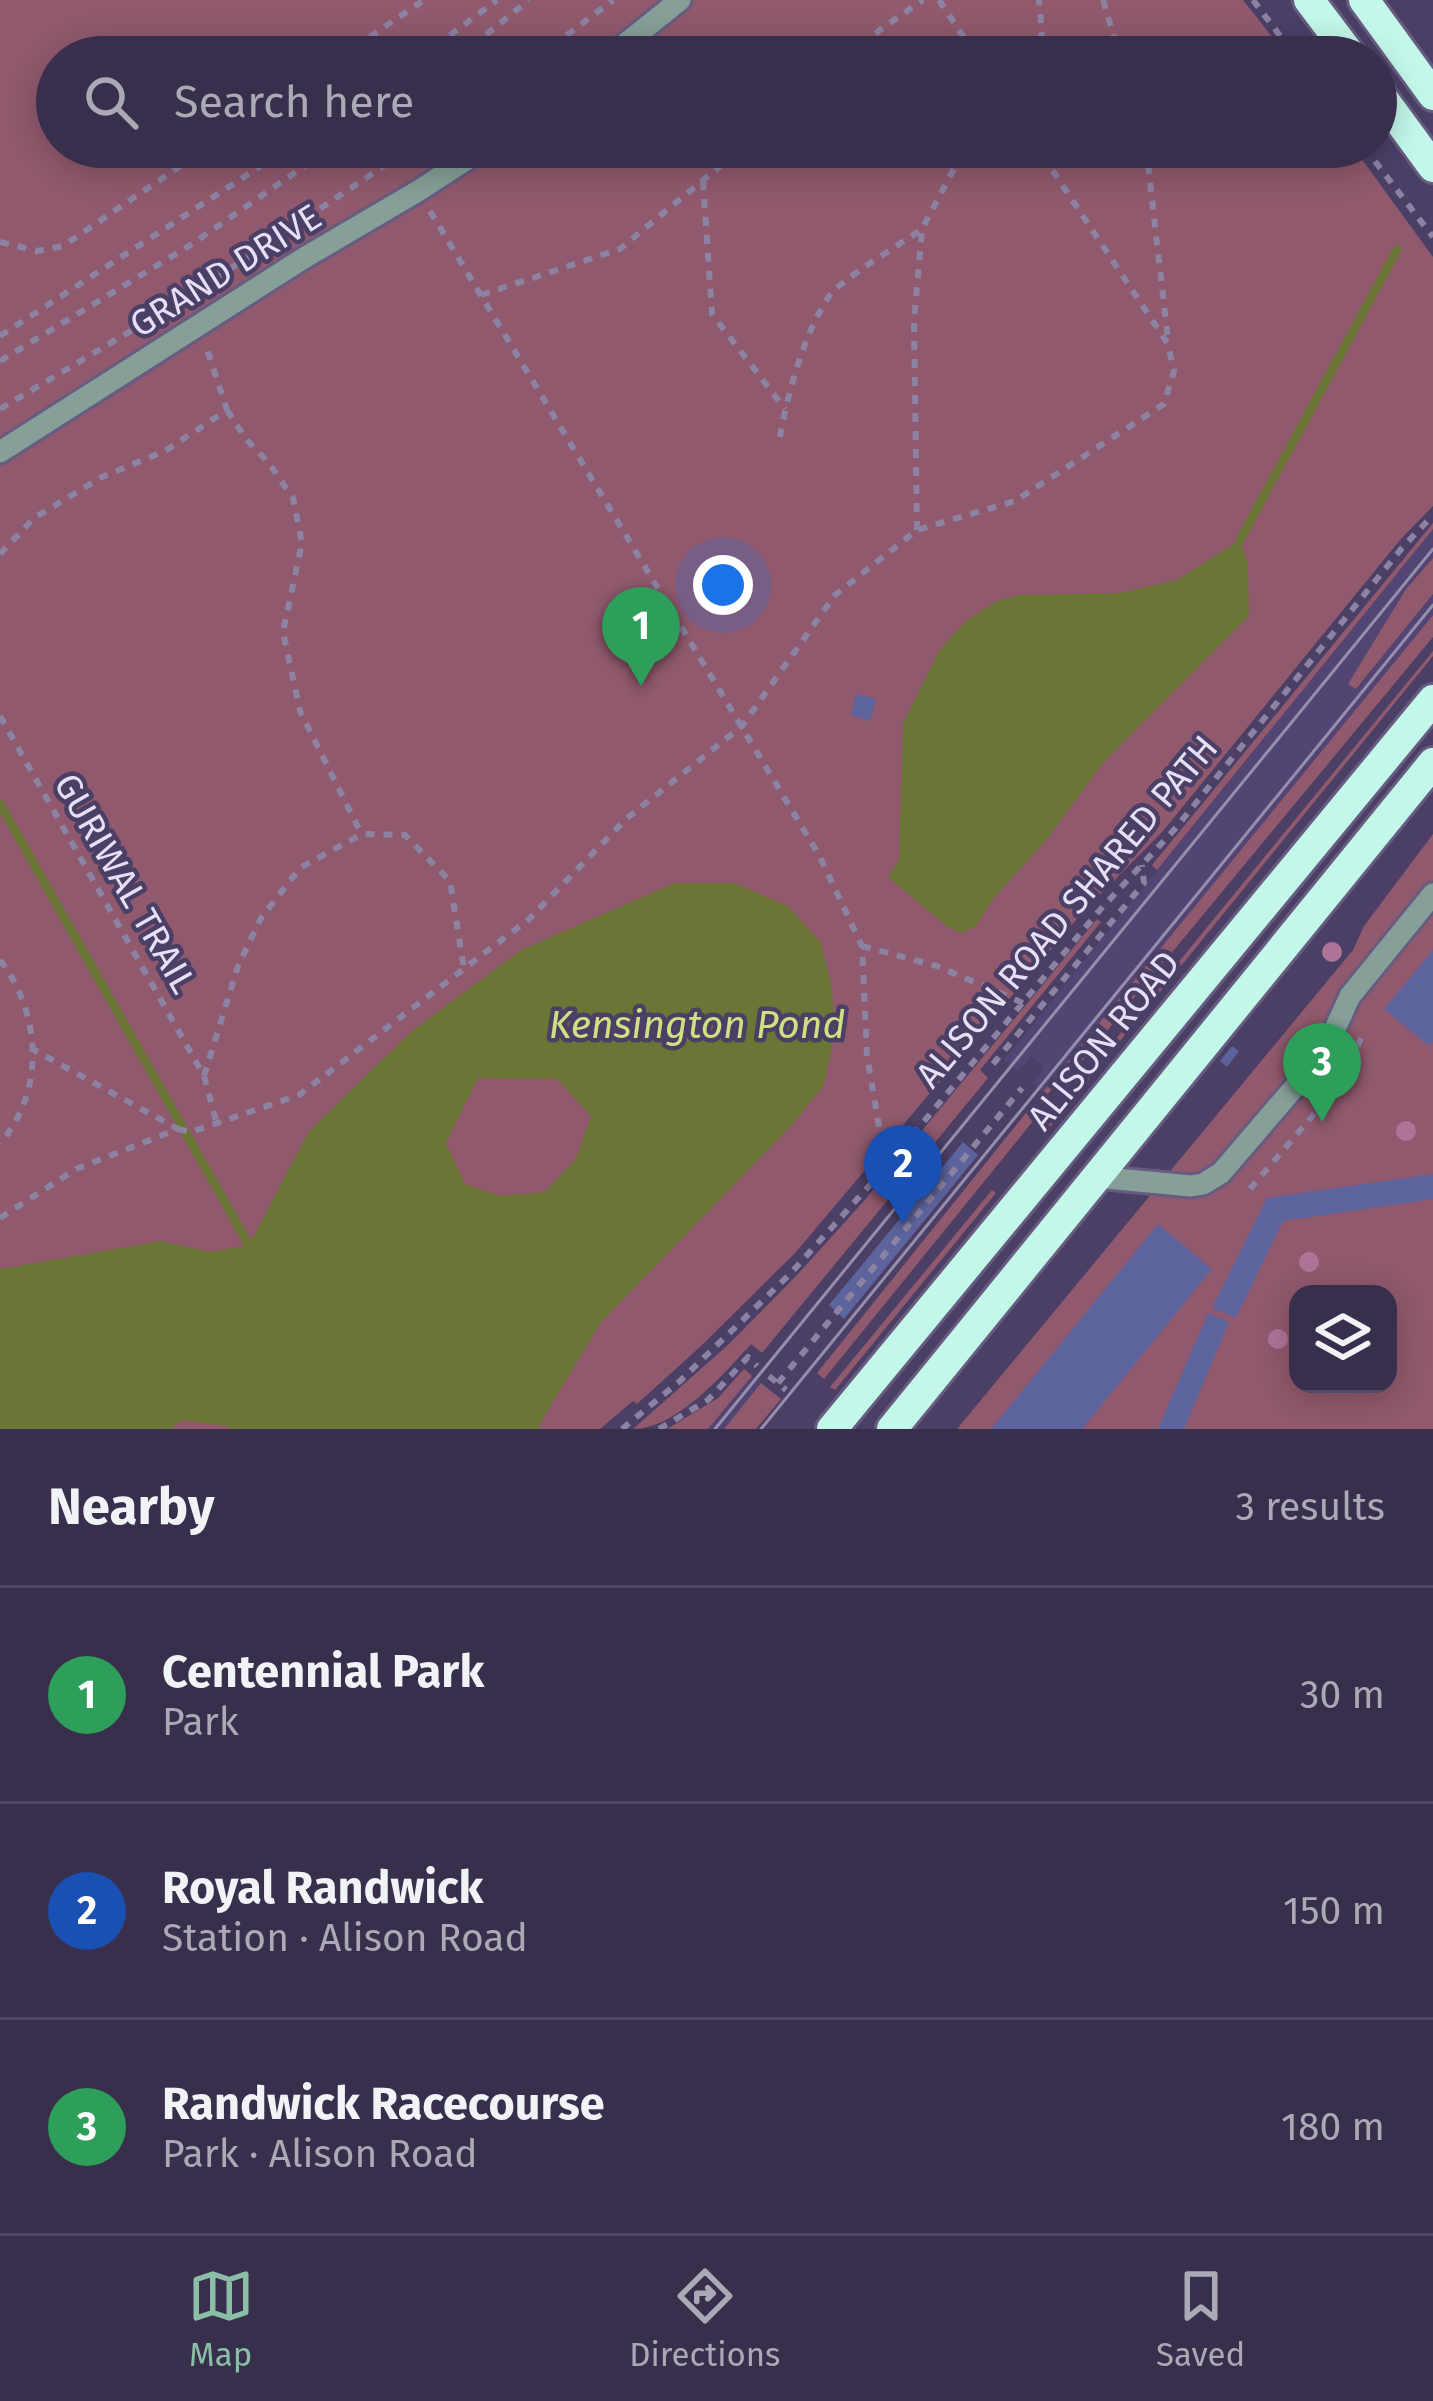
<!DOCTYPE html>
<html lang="en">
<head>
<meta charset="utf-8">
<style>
	:root { --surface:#382f4c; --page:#433b56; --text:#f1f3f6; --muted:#aba9b5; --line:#524a64; --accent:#8abfa5 }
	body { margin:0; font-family:"Fira Sans",sans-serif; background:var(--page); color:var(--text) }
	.controls { position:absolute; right:36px; bottom:36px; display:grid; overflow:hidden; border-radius:24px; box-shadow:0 6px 30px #0003 }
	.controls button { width:108px; height:108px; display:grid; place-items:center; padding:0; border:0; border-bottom:3px solid var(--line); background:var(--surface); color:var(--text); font:60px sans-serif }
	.you { position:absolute; left:723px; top:585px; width:42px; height:42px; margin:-30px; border:9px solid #fff; border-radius:50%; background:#1a73e8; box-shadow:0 0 0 18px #1a73e833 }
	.badge { display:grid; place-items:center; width:78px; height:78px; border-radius:50%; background:var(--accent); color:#fff; font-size:39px; font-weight:700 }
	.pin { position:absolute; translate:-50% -99px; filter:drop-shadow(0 3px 6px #0008) }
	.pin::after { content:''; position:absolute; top:63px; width:42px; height:36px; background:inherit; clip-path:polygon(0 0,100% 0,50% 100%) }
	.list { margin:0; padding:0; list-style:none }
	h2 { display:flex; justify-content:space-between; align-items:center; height:156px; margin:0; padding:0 48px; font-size:51px }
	h2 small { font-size:39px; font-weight:400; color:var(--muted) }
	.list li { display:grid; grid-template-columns:78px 1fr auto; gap:36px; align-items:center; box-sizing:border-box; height:216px; padding:0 48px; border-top:3px solid var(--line) }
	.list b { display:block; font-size:45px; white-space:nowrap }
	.list p { margin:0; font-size:39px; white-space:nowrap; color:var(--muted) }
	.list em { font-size:39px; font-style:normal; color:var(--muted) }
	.icon { flex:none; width:66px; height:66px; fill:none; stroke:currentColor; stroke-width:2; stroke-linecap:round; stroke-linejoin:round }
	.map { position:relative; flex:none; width:1433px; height:1429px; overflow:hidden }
	.search { position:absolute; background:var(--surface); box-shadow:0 6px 30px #0003; left:36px; right:36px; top:36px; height:132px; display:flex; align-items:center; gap:30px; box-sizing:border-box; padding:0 42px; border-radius:66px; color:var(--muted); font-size:45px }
	.sheet { height:804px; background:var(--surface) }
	nav { display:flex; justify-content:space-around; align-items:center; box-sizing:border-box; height:168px; border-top:3px solid var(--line); background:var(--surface); font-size:33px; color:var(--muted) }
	nav a { display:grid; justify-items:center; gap:6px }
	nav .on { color:var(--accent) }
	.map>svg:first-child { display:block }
</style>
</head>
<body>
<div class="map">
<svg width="1433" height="1429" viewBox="0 0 1433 1429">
	<rect width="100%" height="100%" fill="#4b3f66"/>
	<path fill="#534573" d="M1433,529V558L1406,589L1349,684L1357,689L1433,594V615L1043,1092L1032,1083L1044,1067L1031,1056L1018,1072L1004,1060Z
		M752,1376L761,1383L724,1429H708Z"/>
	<path fill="#90596d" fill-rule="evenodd" d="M0,0H1243L1288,57H57V147H1353L1433,257V506L1400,540L1163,831L1081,914L796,1252L701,1346L637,1404L633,1401L600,1429H0Z
		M1433,523V529L1157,870L1152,865Z
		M1433,558V594L1356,689L1348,684L1406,589Z
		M1433,615V637L1073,1072L1062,1077L1047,1095L1043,1092Z
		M1433,651V656L1046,1132L1042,1129Z
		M1433,834V1429H957L1353,950L1364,926ZM1298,1294H1388V1384H1298Z
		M1097,919L1101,922L980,1070L988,1078L762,1353L751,1344C724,1374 676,1429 633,1429L730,1343L797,1275L863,1202Z
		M1029,1109L1038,1115L824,1379L817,1373Z
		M992,1190L996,1193L835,1390L830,1387Z
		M744,1369L752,1376L708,1429H667L718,1398Z
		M761,1383L781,1399L756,1429H724Z"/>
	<path fill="#6b7535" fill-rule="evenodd" d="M1240,540L1248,563L1249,616L1102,764L1047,839L993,899L976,926L961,933L948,927L888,877L899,860L903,723L940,649L966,621L995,602L1017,595L1120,593L1177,580Z
		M675,883H734L788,906L821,943L832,988L835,1031L824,1085L791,1126L601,1322L539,1425L541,1429H231L226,1426L183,1420L171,1429H0V1269L161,1241L210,1252L249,1245L309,1131L412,1031L521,950ZM478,1078L557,1079L591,1116L576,1159L545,1192L499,1196L465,1184L446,1143Z"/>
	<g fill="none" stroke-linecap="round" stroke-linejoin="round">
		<path stroke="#6b7535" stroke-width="9" d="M1240,540L1397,250
			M0,804L249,1245"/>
	</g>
	<path fill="#5d649d" d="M856,694L876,699L870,721L851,715Z
		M1433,950V1041L1429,1046L1384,1009Z
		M1232,1046L1239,1051L1227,1067L1220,1061Z
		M963,1142L978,1155L844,1319L829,1305Z
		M1433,1174V1199L1283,1221L1236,1318L1212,1308L1267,1198Z
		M1158,1224L1212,1269L1082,1429H991Z
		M1208,1313L1229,1322L1184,1429H1158Z"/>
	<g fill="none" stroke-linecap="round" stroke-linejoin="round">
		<defs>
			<path id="minor" d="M609,57L680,0
				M0,452L304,258L418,191L486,147
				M1096,1177L1191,1186L1203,1184L1221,1173L1317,1061L1328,1044L1350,996L1433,894"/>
			<path id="major" d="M1309,0L1352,57
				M1364,0L1433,95
				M1376,89L1433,167
				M832,1429L1433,700
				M892,1429L1433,763"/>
		</defs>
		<use href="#minor" stroke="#675c80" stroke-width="27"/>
		<use href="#major" stroke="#675c80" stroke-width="36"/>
		<path stroke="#8c83a3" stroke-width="6" stroke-dasharray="9 9" stroke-linecap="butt" d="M939,0L977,57
			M1103,0L1120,57
			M1253,0L1296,57
			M340,57L424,0
			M421,57L497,0
			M458,57L529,0
			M538,57L613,0
			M848,57L881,29L923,0
			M1032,57L1042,33L1039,0
			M1146,147L1168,340
			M1364,147L1433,237
			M703,181L712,314L785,409
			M430,211L819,855L862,946L867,1056L886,1167
			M0,242L37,251L63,246L208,147
			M481,295L620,249L743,147
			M0,336L290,147
			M0,361L189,246L332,147
			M0,409L191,295L412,147
			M227,410L246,439L268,462L293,498L302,543L283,632L300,711L361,833
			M780,437C787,395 805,330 830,295C842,279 902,243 922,229
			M917,530L914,321L922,229L957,163L972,147
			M0,554L34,518L102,477L165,451L227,410L206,346
			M0,716L204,1076L216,1121
			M862,946L937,966L1023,1003
			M0,960C41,1013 46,1091 0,1143
			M993,1064L1144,883L1142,865
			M204,1076L238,966L261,918L300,868L362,834L405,835L450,881L464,969
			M178,1129L191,1132L299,1095L529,919L626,819L742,726L835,595L917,530L1015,501L1164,404L1174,371L1168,344L1037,147
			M1250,1189L1344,1079L1361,1038
			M0,1218L76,1169L178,1129L34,1050
			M769,1376L786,1390
			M778,1383L1022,1088
			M622,1429L680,1381L790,1274L886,1167L1099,911L1174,830L1402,548L1433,515
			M659,1429L708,1400L748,1357L757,1366"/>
		<use href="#minor" stroke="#869f98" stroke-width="21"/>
		<use href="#major" stroke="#c2f7e9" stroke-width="30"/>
		<path stroke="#978ead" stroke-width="3" d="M715,1429L1433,549
			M761,1429L1433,605"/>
	</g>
	<g fill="#ad7498">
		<circle cx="1332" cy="952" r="10"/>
		<circle cx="1406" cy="1131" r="10"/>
		<circle cx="1309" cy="1262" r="10"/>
		<circle cx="1278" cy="1339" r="10"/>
	</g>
	<g text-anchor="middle" stroke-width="9" stroke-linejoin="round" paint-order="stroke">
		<g font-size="36" fill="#e5dff7" stroke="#4b3f66">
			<text transform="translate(225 270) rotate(-32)" y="13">GRAND DRIVE</text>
			<text transform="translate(126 883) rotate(60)" y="13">GURIWAL TRAIL</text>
			<text transform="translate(1066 911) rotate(-50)" y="13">ALISON ROAD SHARED PATH</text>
			<text transform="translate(1103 1040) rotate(-51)" y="13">ALISON ROAD</text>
		</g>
		<g font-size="39" font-style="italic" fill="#d0e183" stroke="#4b3f66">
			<text x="697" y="1038">Kensington Pond</text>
		</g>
	</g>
</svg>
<div class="controls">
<button><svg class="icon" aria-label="layers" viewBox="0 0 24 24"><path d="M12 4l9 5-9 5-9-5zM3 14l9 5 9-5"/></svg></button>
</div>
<div class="you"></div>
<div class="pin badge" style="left:641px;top:686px;background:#2e9e5b">1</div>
<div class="pin badge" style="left:903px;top:1224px;background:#1a4fb4">2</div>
<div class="pin badge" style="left:1322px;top:1122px;background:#2e9e5b">3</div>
<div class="search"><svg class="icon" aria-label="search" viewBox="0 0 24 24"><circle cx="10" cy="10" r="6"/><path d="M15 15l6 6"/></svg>Search here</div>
</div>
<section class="sheet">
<h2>Nearby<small>3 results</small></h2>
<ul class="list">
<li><span class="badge" style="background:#2e9e5b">1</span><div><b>Centennial Park</b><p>Park</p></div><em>30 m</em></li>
<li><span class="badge" style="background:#1a4fb4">2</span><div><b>Royal Randwick</b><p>Station · Alison Road</p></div><em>150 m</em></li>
<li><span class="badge" style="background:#2e9e5b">3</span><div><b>Randwick Racecourse</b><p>Park · Alison Road</p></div><em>180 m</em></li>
</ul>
</section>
<nav>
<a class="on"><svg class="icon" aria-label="map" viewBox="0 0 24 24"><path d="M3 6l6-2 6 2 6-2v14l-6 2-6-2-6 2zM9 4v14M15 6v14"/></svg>Map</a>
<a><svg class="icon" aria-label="directions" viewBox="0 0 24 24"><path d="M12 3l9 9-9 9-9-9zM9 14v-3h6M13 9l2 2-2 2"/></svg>Directions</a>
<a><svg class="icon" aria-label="saved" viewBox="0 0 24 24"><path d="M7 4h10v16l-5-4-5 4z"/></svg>Saved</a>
</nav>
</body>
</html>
